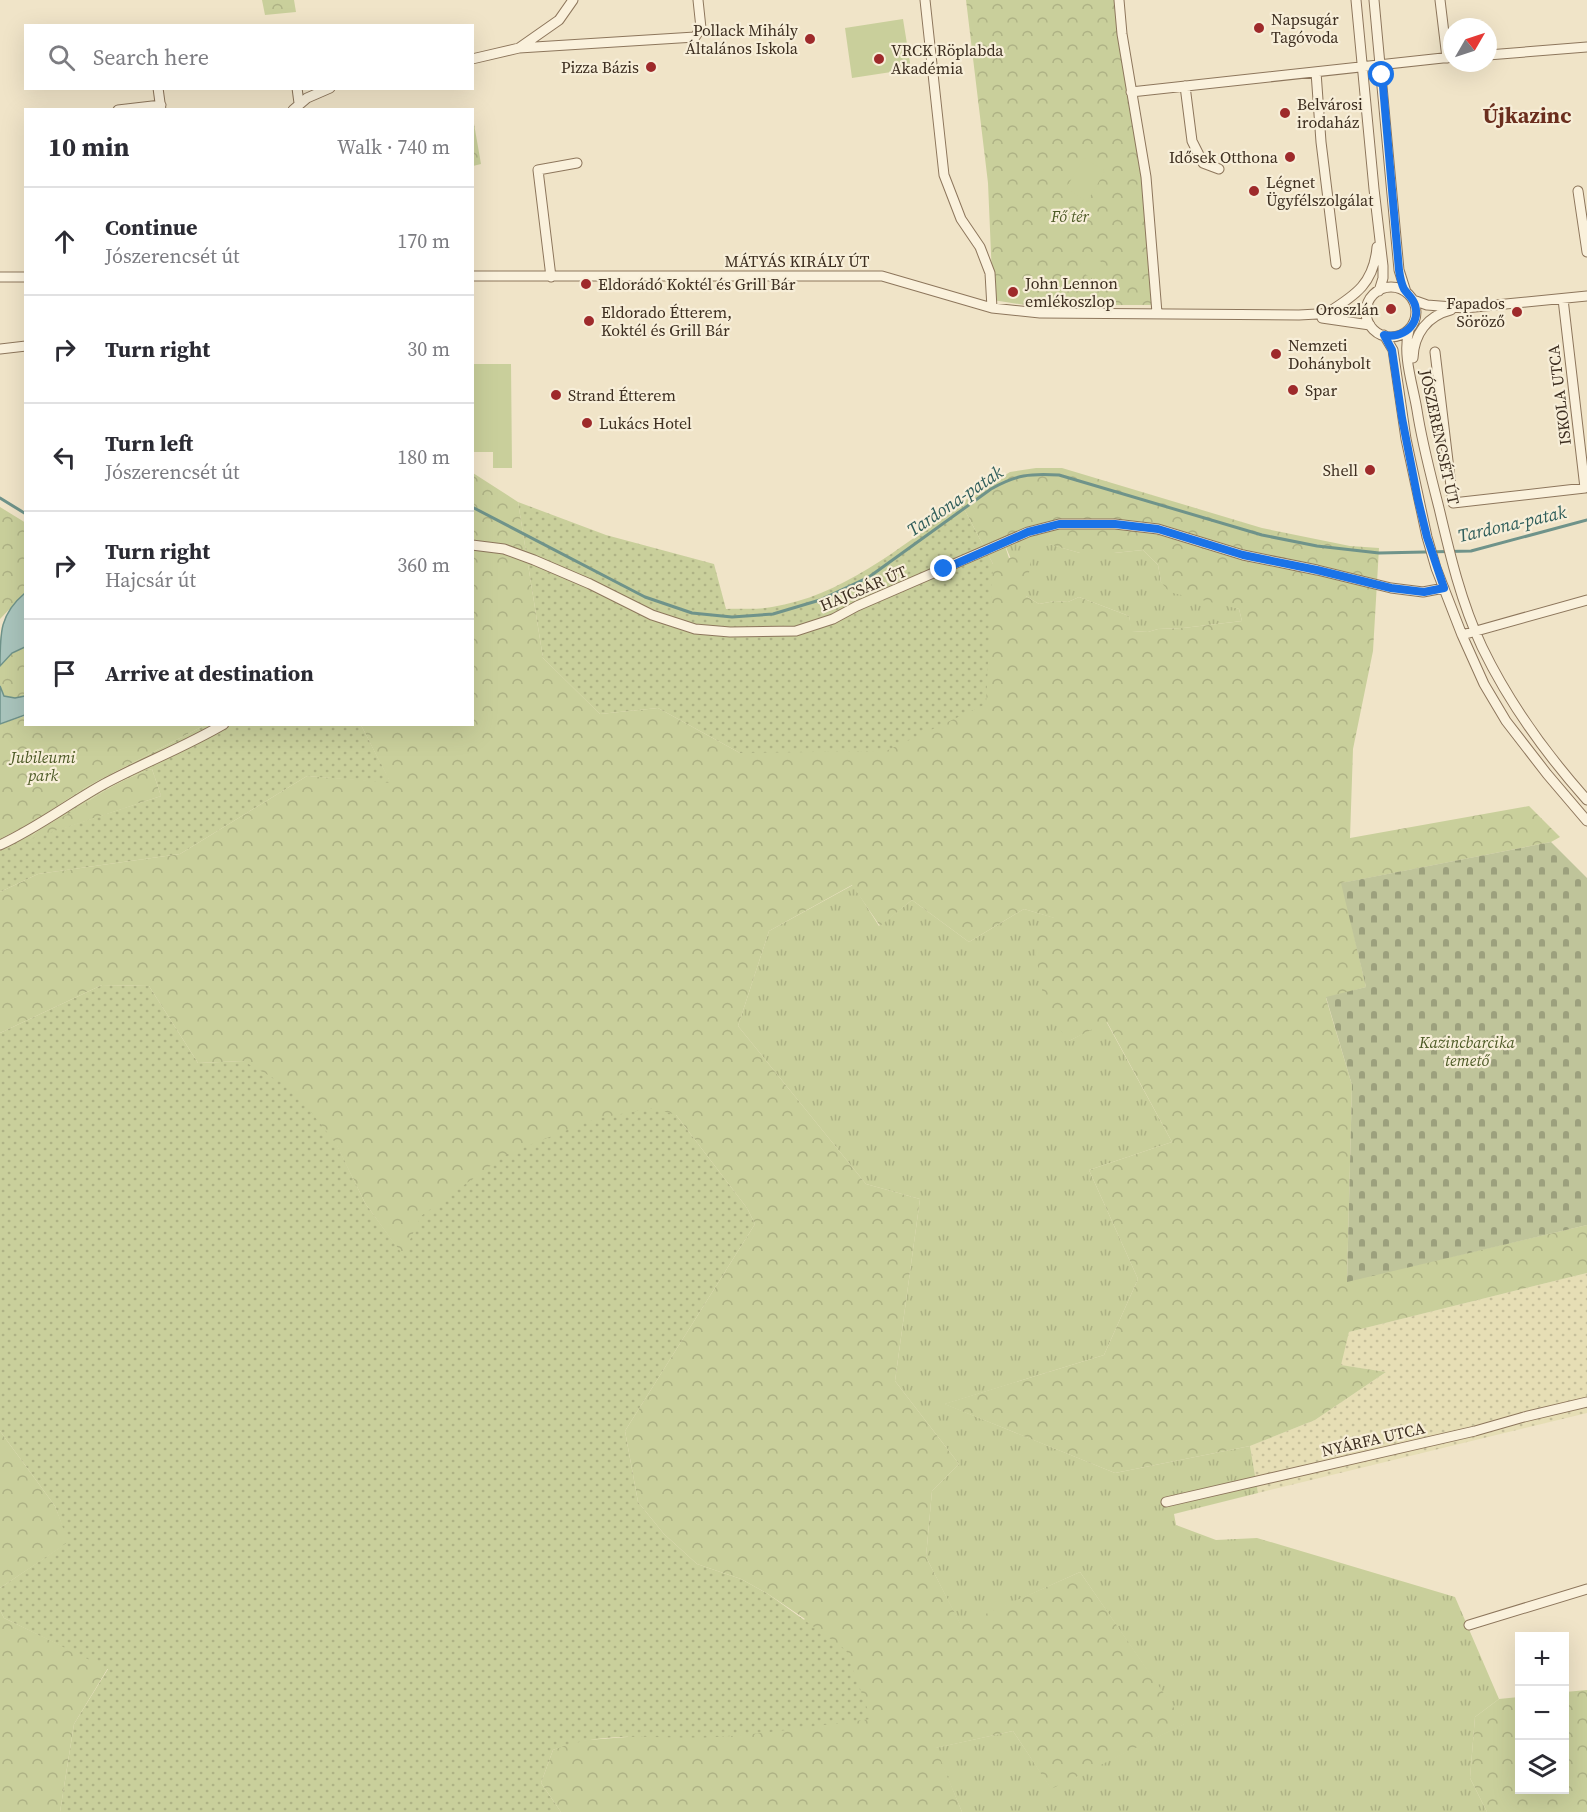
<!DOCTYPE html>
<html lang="en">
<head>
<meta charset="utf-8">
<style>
	:root { --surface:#fff; --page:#f7f7f7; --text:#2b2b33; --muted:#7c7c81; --line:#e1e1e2 }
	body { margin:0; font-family:"Source Serif 4",serif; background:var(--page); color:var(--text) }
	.controls { position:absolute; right:18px; bottom:18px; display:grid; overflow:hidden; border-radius:0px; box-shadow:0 6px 24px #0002 }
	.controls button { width:54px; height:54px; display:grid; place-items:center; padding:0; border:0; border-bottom:2px solid var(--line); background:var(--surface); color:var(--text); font:30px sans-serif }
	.compass { position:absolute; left:1443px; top:18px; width:54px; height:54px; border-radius:50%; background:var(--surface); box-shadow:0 6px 24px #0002; rotate:51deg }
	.stop { position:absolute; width:18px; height:18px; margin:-14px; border:4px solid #1a73e8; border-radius:50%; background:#fff }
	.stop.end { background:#1a73e8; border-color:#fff; box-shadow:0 2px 6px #0008 }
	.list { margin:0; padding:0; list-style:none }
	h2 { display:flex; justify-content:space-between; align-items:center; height:78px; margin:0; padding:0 24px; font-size:26px }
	h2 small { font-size:20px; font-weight:400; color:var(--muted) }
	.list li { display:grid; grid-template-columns:39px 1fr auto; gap:18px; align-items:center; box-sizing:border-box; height:108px; padding:0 24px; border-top:2px solid var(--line) }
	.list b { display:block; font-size:22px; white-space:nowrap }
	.list p { margin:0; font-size:20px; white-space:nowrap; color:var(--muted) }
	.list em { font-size:20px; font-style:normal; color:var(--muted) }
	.icon { flex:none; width:33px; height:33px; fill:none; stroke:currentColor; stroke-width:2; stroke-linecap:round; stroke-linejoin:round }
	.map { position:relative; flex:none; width:1587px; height:1812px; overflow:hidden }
	.search { position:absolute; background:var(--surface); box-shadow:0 6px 24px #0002; left:24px; top:24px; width:450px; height:66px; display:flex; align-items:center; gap:15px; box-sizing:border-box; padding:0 21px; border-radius:0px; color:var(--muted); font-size:22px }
	.panel { position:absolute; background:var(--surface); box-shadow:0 6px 24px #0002; left:24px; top:108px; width:450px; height:618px; border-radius:0px }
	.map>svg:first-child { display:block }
</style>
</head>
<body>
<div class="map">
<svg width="1587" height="1812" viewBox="0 0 1587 1812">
	<defs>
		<pattern id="farmland-dots" width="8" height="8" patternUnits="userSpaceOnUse" patternTransform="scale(1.5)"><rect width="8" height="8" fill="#e6deb5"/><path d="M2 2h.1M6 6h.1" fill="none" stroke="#c6bf9b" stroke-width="1.8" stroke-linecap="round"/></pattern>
		<pattern id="grass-tufts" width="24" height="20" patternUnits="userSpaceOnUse" patternTransform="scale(1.5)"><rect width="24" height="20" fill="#c9cf9b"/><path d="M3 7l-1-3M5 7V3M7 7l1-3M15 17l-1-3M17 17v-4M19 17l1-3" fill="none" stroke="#aeb285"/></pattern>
		<pattern id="forest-crowns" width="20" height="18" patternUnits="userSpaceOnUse" patternTransform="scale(1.5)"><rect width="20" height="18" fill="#c9cf9b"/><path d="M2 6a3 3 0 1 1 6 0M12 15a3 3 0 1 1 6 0" fill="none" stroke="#aeb285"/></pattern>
		<pattern id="cemetery-stones" width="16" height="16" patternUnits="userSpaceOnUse" patternTransform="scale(1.5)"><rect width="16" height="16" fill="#bfc49a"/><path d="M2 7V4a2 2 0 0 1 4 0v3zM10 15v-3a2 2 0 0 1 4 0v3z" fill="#9ca07d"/></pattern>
		<pattern id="garden-dots" width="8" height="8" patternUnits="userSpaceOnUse" patternTransform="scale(1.5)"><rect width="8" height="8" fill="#c9cf9b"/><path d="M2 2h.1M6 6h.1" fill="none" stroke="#aeb285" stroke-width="1.8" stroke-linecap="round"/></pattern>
	</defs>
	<rect width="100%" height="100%" fill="#f0e4c8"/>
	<path fill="url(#farmland-dots)" d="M1587,1273V1413L1258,1493L1250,1446L1315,1420L1386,1372L1340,1365L1349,1332Z"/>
	<path fill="url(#grass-tufts)" d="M1051,523L1049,544L1080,553H1114L1143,550L1158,565L1161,582L1239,609L1242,621L1183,628L1158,629L1148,632L1131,631L1129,616L1079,597L1068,602L1055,601L1039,604L1026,596L1003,540Z
		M853,885L879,926L912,900L969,942L1024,909L1055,918L1069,1041L1106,1021L1172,1142L1089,1170L1138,1279L1104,1355L945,1404L1115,1473L1250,1446L1258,1493L1174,1514L1176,1525L1216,1540L1257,1538L1455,1597L1499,1699L1475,1717L1470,1778L1487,1812H962L935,1748L1013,1731L1051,1788L1184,1724L1080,1572L961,1626L926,1557L932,1491L959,1464L895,1381L920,1199L866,1184L738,1026L769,931Z"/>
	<path fill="url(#forest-crowns)" fill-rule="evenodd" d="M262,0H294L296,12L265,15Z
		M966,0H1119L1146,177L1156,305H1025L993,300L988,183Z
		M473,118L481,164L473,166L472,118Z
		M1036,468H1062L1262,528L1350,546L1379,548L1373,651L1353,749L1350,838L1529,806L1560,837L1551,842L1342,883L1366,987L1326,998L1352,1085L1347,1281L1587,1225V1273L1349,1332L1341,1365L1386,1372L1315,1420L1250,1446L1115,1473L944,1404L1104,1355L1138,1279L1089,1170L1172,1142L1107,1022L1069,1041L1046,1011L1033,940L1054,918L1024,909L969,942L912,900L880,926L852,885L769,931L738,1026L866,1184L920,1199L895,1381L959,1464L932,1491L926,1557L961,1625L1080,1572L1185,1724L1051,1789L1013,1731L936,1748L962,1812H561L541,1783L553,1750L574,1741L627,1737L805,1619L768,1594L741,1579L697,1564L664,1534L638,1502L625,1431L755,1224L747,1208L676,1115L403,1256L365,1203L337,1146L243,1061L198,1063L149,986L102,985L0,1033V892L38,874L180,854L307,776L390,782L361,725L472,724L473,473L518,502L543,658L600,714L658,708L740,753L993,564L961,503L1010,472ZM1051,524L1048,544L1080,553H1114L1143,550L1158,565L1161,582L1169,592L1239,609L1242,621L1183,628L1158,629L1148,632L1132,631L1129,616L1079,597L1068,602L1055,601L1039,604L1026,596L1031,558L1023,553L1009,558L1003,540Z
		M0,507L26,523L25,593L0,619Z
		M25,647V696L15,698L4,696L0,686V666L12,653Z
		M25,716L26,724L205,725L86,787L32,823L0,839V724Z
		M152,769L161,796L29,840C39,826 58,820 72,811C101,793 119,780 152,769Z
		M0,1431L55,1506L69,1542L0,1588Z
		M0,1610L4,1618L108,1668L74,1724L60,1812H0Z
		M1587,1690V1812H1487L1470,1778L1475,1717L1499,1699L1519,1697L1520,1790H1564L1565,1692Z"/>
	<path fill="url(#cemetery-stones)" d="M1551,842L1587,878V1225L1347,1282L1352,1085L1326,997L1366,987L1341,883Z"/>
	<path fill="url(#garden-dots)" fill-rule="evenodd" d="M518,502L606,535L714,564L726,609C741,608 757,610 772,607C843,596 905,544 961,503L993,564L986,704L886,751L740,753L658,708L600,714L543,658Z
		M205,725H361L391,783L307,776L180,854L38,874L0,892V839L32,823L86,787ZM152,769L161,796L30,839C39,825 59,820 73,811C99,793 121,779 152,769Z
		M102,985L149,986L198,1063L243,1061L293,1089L337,1145L365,1203L403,1255L421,1216L507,1154L595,1119L652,1108L676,1115L747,1208L755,1224L625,1431L638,1502L664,1534L697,1564L741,1579L768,1594L846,1650L871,1719C819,1725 768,1734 716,1737C662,1740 604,1729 553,1750L541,1783L561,1812H60L74,1724L108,1669L4,1618L0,1610V1588L68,1542L55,1506L0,1431V1033Z"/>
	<path fill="#c9cf9b" d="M903,19L911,69L852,78L845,28Z
		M1084,158L1105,171L1087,202L1066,188Z
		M1087,253L1103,263L1093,279L1077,269Z
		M511,364L512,468H493V452H473V364Z"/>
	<path fill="#a9c4bc" stroke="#6f938a" stroke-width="1.5" d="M25,593V647L12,653L0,666C0,632 0,614 25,593Z
		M0,686L4,696L15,698L25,696V715L0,724Z"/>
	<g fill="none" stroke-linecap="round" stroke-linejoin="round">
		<path stroke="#6f938a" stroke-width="3" d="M0,498L26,514
			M472,507L645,597L692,613L732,617L773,614L820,600L869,577L991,489C1016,475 1030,473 1059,475L1262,535L1317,546L1379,553L1471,551L1587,520"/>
		<defs>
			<path id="street" d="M925,0L944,175L961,219L980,247L990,273L992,308
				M1119,0L1122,34L1146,177L1157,313
				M1356,0L1374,189L1383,266V278L1379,291
				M1374,0L1399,270L1406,292
				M1440,0L1447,58
				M519,48L695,37L701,28L698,0
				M1488,55L1587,47
				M472,59L519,48L559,20L573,0
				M1316,72L1321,142L1336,264
				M1185,86L1192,141L1203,163L1219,169
				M158,88L161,110
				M297,88L299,103
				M1131,92L1452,57
				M118,110L161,105
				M293,110L307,98L330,88
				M1578,191L1587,252
				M472,276H882L992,308L1040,313L1299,315L1353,312L1368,306
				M0,277H26
				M551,277L538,170L577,163
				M1366 312a25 25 0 1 1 50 0a25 25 0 1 1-50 0Z
				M1413,300L1427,305L1465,308L1587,296
				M1327,313C1356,295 1374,283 1377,247
				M1322,318L1370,325
				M1409,330C1402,355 1413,385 1417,410C1422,443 1431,476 1439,508C1450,555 1461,602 1482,647C1509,703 1546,754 1587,800
				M1384,335L1393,350L1406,439L1427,537L1436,568L1462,635L1484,684L1506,721L1547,774L1587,821
				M0,349L26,346
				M1435,352L1453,503L1585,488L1563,299
				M1413,358C1414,334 1427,316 1451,310
				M472,545L504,549L534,560L590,584L652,615L695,629L730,632L796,631L833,619L857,606L1028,532L1059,524H1115L1158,529L1243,555L1317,570L1391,588L1423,592L1444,588
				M1462,635L1587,600
				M0,845C37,828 68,804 104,784C143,763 185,747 224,724
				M1166,1502L1475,1431L1524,1417L1587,1402
				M1469,1625L1587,1589"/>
		</defs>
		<use href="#street" stroke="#8d765c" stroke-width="11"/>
		<use href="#street" stroke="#faf1dc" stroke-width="9"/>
	</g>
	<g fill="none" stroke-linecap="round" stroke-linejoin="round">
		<path stroke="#1a73e8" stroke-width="8" d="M944,569L1028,532L1044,528L1059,524H1115L1158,529L1243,555L1317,570L1391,588L1424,592L1444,588L1427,537L1418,500L1402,418L1392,350L1384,335C1402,339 1421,325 1415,305C1413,298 1408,295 1404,289C1401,283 1400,277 1399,270L1382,75"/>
	</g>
	<g fill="#9e2a2b" stroke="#f7eed8" stroke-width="2">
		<circle cx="1259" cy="28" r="6"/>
		<circle cx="810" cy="39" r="6"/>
		<circle cx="879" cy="59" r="6"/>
		<circle cx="651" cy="67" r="6"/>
		<circle cx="1285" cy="113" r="6"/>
		<circle cx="1290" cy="157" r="6"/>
		<circle cx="1254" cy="191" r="6"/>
		<circle cx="586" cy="284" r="6"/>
		<circle cx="1013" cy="292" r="6"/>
		<circle cx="1391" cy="309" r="6"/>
		<circle cx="1517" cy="312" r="6"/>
		<circle cx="589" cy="321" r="6"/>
		<circle cx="1276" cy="354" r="6"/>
		<circle cx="1293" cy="390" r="6"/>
		<circle cx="556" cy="395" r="6"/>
		<circle cx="587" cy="423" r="6"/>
		<circle cx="1370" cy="470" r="6"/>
	</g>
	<g text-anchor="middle" stroke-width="4.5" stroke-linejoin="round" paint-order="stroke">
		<g font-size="16" fill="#3d2e20" stroke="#f7eed8" text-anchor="start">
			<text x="1271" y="25">Napsugár<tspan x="1271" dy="18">Tagóvoda</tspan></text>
			<text x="798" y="36" text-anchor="end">Pollack Mihály<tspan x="798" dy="18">Általános Iskola</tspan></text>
			<text x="891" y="56">VRCK Röplabda<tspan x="891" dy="18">Akadémia</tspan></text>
			<text x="639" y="73" text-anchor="end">Pizza Bázis</text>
			<text x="1297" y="110">Belvárosi<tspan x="1297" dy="18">irodaház</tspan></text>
			<text x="1278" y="163" text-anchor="end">Idősek Otthona</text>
			<text x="1266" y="188">Légnet<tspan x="1266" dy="18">Ügyfélszolgálat</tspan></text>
			<text x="1025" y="289">John Lennon<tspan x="1025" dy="18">emlékoszlop</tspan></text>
			<text x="598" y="290">Eldorádó Koktél és Grill Bár</text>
			<text x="1505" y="309" text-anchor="end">Fapados<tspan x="1505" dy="18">Söröző</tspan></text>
			<text x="1379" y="315" text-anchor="end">Oroszlán</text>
			<text x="601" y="318">Eldorado Étterem,<tspan x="601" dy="18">Koktél és Grill Bár</tspan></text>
			<text x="1288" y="351">Nemzeti<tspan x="1288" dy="18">Dohánybolt</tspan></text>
			<text x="1305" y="396">Spar</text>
			<text x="568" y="401">Strand Étterem</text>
			<text x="599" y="429">Lukács Hotel</text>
			<text x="1358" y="476" text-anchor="end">Shell</text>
		</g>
		<g font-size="16" font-style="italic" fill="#4d5a26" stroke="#f7eed8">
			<text x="1070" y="222">Fő tér</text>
			<text x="43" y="763">Jubileumi<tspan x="43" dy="18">park</tspan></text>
			<text x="1467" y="1048">Kazincbarcika<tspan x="1467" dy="18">temető</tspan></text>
		</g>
		<g font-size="16" fill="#3d2e20" stroke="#f7eed8">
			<text x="797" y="267">MÁTYÁS KIRÁLY ÚT</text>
			<text transform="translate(1559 395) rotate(-97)" y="6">ISKOLA UTCA</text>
			<text transform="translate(1440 437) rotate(78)" y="6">JÓSZERENCSÉT ÚT</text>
			<text transform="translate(863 588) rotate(-23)" y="6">HAJCSÁR ÚT</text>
			<text transform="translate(1373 1439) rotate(-13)" y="6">NYÁRFA UTCA</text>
		</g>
		<g font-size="18" font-style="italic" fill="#2f5d5a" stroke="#f7eed8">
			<text transform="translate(955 501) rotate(-34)" y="6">Tardona-patak</text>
			<text transform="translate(1512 524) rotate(-13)" y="6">Tardona-patak</text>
		</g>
		<g font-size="22" font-weight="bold" fill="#6b2e1e" stroke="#f7eed8">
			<text x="1527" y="123">Újkazinc</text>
		</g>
	</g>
</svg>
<div class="controls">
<button>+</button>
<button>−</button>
<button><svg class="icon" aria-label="layers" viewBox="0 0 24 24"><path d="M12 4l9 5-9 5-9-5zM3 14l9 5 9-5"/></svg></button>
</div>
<svg class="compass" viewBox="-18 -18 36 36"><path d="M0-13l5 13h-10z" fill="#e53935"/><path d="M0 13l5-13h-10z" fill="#7c7c81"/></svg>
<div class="stop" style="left:1382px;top:75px"></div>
<div class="stop end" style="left:944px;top:569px"></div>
<div class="search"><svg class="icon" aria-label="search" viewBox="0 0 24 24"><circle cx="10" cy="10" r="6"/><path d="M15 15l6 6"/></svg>Search here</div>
<section class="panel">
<h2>10 min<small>Walk · 740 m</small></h2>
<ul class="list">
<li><svg class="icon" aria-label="ahead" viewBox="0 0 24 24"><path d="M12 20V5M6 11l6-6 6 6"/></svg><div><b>Continue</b><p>Jószerencsét út</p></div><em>170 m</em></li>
<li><svg class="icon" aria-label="right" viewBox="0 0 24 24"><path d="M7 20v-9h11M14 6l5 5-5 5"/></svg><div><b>Turn right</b></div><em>30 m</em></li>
<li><svg class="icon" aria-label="left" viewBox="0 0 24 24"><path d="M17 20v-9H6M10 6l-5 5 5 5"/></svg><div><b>Turn left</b><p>Jószerencsét út</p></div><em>180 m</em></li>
<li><svg class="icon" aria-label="right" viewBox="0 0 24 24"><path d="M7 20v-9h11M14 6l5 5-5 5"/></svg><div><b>Turn right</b><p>Hajcsár út</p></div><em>360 m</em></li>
<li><svg class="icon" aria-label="arrive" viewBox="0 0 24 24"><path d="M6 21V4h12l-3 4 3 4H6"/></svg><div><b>Arrive at destination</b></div></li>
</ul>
</section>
</div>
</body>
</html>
